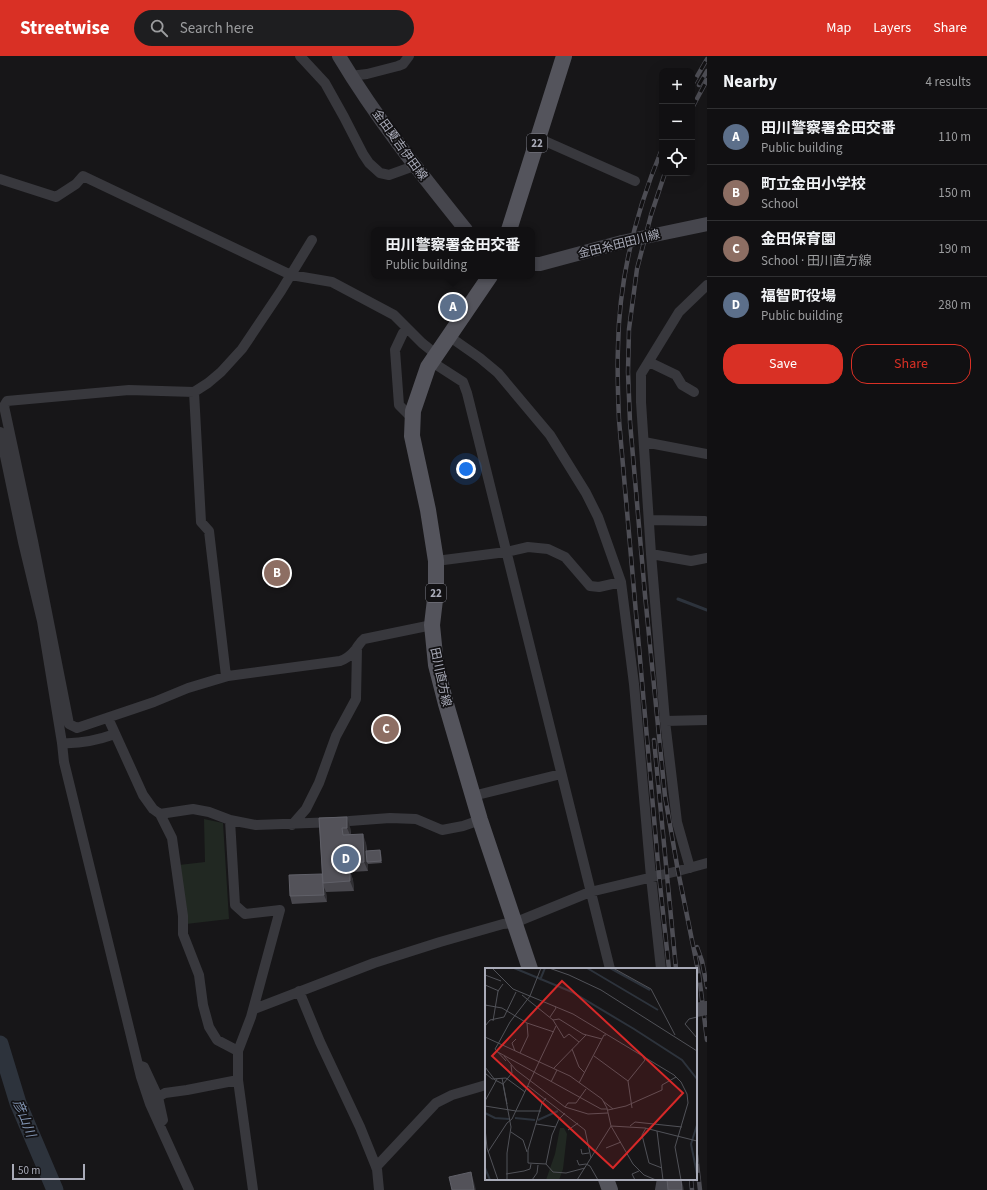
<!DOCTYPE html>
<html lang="en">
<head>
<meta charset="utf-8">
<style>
	:root { --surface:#111012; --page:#1e1e20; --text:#f1f3f6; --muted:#9c9d9f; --line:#303032; --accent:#d93025 }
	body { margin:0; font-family:"Source Sans 3","Noto Sans JP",sans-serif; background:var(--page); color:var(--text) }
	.controls { position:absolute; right:12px; top:12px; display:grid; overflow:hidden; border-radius:8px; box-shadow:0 4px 16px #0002 }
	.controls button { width:36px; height:36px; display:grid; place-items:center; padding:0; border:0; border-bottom:1px solid var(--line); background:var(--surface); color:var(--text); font:20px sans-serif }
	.scale { position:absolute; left:12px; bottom:10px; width:73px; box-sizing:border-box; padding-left:4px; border:2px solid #a9abb8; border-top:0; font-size:11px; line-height:14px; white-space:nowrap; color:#a9abb8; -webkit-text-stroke:3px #121113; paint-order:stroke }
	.you { position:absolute; left:466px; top:413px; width:14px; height:14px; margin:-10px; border:3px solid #fff; border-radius:50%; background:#1a73e8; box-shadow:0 0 0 6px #1a73e833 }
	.badge { display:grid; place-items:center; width:26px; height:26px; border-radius:50%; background:var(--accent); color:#fff; font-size:13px; font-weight:700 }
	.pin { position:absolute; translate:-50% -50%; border:2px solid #fff; box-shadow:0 1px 4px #0006 }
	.popup { position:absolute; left:371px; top:171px; width:164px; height:52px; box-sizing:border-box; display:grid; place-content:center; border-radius:8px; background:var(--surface); filter:drop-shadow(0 1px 3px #0005); font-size:13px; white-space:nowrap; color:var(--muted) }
	.popup b { font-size:15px; color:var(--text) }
	.popup::after { content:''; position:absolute; left:50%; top:100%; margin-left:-8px; border:8px solid transparent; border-top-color:var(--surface) }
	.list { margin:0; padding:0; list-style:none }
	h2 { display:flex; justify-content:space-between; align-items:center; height:52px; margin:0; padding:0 16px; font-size:17px }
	h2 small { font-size:13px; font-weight:400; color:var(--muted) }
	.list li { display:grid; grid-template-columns:26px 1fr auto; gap:12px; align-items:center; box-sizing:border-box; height:56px; padding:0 16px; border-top:1px solid var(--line) }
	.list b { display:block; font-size:15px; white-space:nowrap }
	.list p { margin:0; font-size:13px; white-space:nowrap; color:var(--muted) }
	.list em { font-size:13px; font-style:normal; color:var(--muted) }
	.actions { display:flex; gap:8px; padding:12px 16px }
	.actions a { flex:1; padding:9px 0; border:1px solid var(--accent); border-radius:16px; text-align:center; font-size:14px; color:var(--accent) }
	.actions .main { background:var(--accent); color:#fff }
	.icon { flex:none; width:22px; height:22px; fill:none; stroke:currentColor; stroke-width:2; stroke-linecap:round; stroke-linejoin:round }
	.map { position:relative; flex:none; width:707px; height:1134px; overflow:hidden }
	header { display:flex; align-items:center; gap:24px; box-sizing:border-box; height:56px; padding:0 20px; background:var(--accent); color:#fff }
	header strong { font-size:19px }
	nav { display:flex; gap:22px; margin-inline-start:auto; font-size:14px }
	.search { width:280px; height:36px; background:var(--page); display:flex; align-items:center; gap:10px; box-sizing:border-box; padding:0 14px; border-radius:22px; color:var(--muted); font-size:15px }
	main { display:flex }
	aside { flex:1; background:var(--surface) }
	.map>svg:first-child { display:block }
</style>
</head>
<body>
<header>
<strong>Streetwise</strong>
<div class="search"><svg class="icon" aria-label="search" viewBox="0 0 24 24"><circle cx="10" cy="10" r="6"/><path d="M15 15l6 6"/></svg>Search here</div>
<nav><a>Map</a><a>Layers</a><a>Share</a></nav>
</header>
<main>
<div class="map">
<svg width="707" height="1134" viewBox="0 0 707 1134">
	<rect width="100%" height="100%" fill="#171618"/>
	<path fill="#212822" d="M204,763L223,767L229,863L186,868L179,809L205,806Z"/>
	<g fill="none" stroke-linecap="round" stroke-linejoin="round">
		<path stroke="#2d333c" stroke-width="3" d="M678,543L707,554"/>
		<path stroke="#2d333c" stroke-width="17" d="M0,988L18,1047L55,1134"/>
		<path stroke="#38383d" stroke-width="10" d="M300,0L325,27L344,61L363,98L369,107L380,117L389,119L414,110
			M350,20L367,18L398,10L403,8L409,0
			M538,82L635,125
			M0,123L56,141L76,128L83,120L291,219L332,226L394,259L422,287L437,299
			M312,184L281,235L242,293L221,316L208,327L194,336L129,334L7,345L4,350L33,485L69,668L77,672L154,646L188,632L228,620L340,605C346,603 352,598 356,593C359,589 360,586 364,583L432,569
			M407,273L403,277L395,294L399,349L413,363
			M450,281L480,302L498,317L550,379L586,437L598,461L621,526L634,628L651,821L661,913
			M432,306L463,326L467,337L610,913
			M649,306L676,319L682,329L694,336
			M194,336L201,466L209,475L226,620
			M0,376L23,486L42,565L62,687L64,706L141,1021L150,1048L189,1134
			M644,386L707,398
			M649,464L705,465
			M651,498L691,505L707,502
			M436,505L506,496L528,491L548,493L565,501L590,530L599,531L621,526
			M108,662L143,739L153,753L160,758L172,782L183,860V878L199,919L203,949L209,971L217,984L238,995
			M665,665L707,664
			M62,687C80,688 98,684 115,678
			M473,740L561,718
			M160,758L193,753L209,756L230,764L256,769L336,766L390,762L416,763L442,774L463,770L480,764
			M230,764L235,849L245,858L280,854L251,961L238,995V1024L253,1134
			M292,769L306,753L319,727L336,680L356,643L357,592
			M690,812L677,766L665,665L651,498L641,346V318L679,256L707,229
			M299,935L320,986L360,1071L377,1113L379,1134
			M254,953L374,907L440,886L503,868L514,867L590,836L678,815L707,807
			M138,1009L144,1011L158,1041
			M159,1068L163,1064L158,1041L165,1037L187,1034L238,1024
			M376,1111L436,1047L452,1039L486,1029"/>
		<path stroke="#46464d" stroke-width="14" d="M339,0C376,62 421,118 466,174
			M650,180L707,168
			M532,208H540L622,186
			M662,1134L664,1123"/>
		<path stroke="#54545c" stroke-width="16" d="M509,174L564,0
			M490,220L428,311L413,355L412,380L428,454L436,505V535L432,569L436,609L446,648L480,764L530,913
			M606,1123L610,1134"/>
		<defs>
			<path id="rail" d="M692,29L707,3
				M699,29L707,15
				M692,52L707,24
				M662,93C636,155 619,223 618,291C617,315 618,340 619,364L659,819L669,913
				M665,117L651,159L637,213L629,273L628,316L630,366L645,539L665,740L678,815L699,919L707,984
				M654,684L676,913
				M697,891L702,905L707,931
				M696,1099L700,1134
				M691,1123L692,1134"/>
		</defs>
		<use href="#rail" stroke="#4d4d54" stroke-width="4.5"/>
		<use href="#rail" stroke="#121113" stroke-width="3" stroke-dasharray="9" stroke-linecap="butt"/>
		<path stroke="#46464d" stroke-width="14" d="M622,186L650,180
			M696,954L707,952"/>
	</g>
	<path fill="#48474d" d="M319,762L350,771L351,778L366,787L367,795L380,794L381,797L382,807L368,808V815L350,816L353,824L354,835L326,836L327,846L292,848L290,840L322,818Z"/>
	<path fill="#302f33" d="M347,761L350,771L351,781L347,772Z
		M363,778L366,787L367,806L368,808V815L364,806Z
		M380,794L381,797L382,807L381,805Z
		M344,807L348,816L345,814Z
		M350,814L353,824L354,835L350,825Z
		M323,829L326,836L327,846L324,839Z
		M471,1116L474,1126L476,1134H474Z
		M681,1123L683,1129L684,1134H682Z"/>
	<path fill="#535259" stroke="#606068" d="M347,761V772H342L343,779L363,778L364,806L344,807L345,814H350V825L323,827L319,762Z
		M380,794L381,805L367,806L366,795Z
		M322,818L324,839L290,840L289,819Z
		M471,1116L474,1134H452L449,1121Z
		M667,1123H681L682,1134H668Z"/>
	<g text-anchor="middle" stroke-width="3.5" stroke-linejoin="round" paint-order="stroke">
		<g fill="#121113" stroke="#7c7d86" stroke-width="1">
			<rect x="527" y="78" width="20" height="18" rx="3"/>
			<rect x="426" y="528" width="20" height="18" rx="3"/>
		</g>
		<g font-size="11" font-weight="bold" fill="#a9abb8">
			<text x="537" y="91">22</text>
			<text x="436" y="541">22</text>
		</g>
		<g font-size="12" fill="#a9abb8" stroke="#121113">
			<text transform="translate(400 89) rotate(54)" y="4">金田夏吉伊田線</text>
			<text transform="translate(619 188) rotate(-14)" y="4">金田糸田田川線</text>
			<text transform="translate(441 621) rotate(78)" y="4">田川直方線</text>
		</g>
		<g font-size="13" font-style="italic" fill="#8194b2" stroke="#121113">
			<text transform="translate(25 1062) rotate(68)" y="5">彦山川</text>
		</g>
	</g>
	<g transform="translate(485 912)">
		<rect width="212" height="212" fill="#171618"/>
		<path d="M75,160H79L82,166L78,201L74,212H61L70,186Z" fill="#212822"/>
		<path fill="none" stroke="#2d333c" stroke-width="2" d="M29,0L87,24L149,61L197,92L212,111M102,0L173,42M125,0L165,22M55,12L60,0M0,145L10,150L24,151M30,150L50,152M53,152L73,143M212,157L206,176L212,206M0,200L5,212"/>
		<path fill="none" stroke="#515258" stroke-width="1" d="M7,0L28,21L88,46L189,107L196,114L202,126L203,135L190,179L196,212M64,0L84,7L116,22L212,83M128,0L166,21L190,67M0,7L16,13M0,17L14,23M37,27L68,52L79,70L84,66L94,74M0,37L17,40L42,55L69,64M65,49L71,40L70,38M212,49L204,51L200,56L212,70M68,52L74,51L98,66L117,71M8,53L13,23L18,16M0,58L5,52L19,49L31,24M0,69L85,108L117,131L122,140L126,158L148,196L159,207L171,212M13,76L10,81L21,93M13,76L25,54L45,28L56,0M87,81L94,99L99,104M11,83L116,141H122M30,83L27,75L31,71M35,85L43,68L42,55M19,88L31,102L80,139L103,146L123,145M109,88L143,113M0,99L10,112L18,116M69,100L101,67M0,105L7,111L21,110L40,124M17,110L22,136M66,114L72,102M94,115L119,67H121M18,116L26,159L22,185V212M18,116L27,105L26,97M43,118L100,162L106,190M61,130L57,135L43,182V195L61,196L68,204L81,205L100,200M0,133L12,111M118,133L128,141M0,138L31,143H56M80,139L83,135H91L101,121M147,140L143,113L160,92L158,89M123,142L141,138L177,122V117L191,109M51,156L71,159M145,158L150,154L197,159M0,160L2,180L13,212M161,160L157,167L164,195L177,200M83,162L93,155M172,163L178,212M26,164L38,172L42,184M121,180L136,174M96,181L97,186L104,185M3,184L22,155L27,151L71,58M92,192L94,197L101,196L105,198L113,212M61,196L67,167L74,151L80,145M21,206L39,203L45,201L46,196M47,212L52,205L53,197M92,212L126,158L160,160L212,173M150,212L147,206L154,203"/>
		<path fill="#d62828" fill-opacity="0.15" stroke="#d62828" stroke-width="2" d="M77,13L198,125L128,200L7,88Z"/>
		<rect width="212" height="212" fill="none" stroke="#a9abb8" stroke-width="2"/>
	</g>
</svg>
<div class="controls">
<button>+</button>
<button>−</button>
<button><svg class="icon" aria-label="locate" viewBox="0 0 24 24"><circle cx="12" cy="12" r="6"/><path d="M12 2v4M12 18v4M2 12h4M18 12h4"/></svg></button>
</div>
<div class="scale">50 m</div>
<div class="you"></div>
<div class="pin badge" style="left:453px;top:251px;background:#5c6f8a">A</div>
<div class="popup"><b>田川警察署金田交番</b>Public building</div>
<div class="pin badge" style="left:277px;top:517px;background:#8d6e63">B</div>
<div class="pin badge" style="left:386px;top:673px;background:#8d6e63">C</div>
<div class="pin badge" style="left:346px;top:803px;background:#5c6f8a">D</div>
</div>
<aside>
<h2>Nearby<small>4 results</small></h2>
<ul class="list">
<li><span class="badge" style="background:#5c6f8a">A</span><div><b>田川警察署金田交番</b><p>Public building</p></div><em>110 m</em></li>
<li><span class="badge" style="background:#8d6e63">B</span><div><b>町立金田小学校</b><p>School</p></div><em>150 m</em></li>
<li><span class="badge" style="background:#8d6e63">C</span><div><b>金田保育園</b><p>School · 田川直方線</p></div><em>190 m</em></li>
<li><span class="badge" style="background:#5c6f8a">D</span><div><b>福智町役場</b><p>Public building</p></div><em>280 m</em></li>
</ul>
<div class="actions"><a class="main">Save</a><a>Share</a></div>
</aside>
</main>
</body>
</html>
